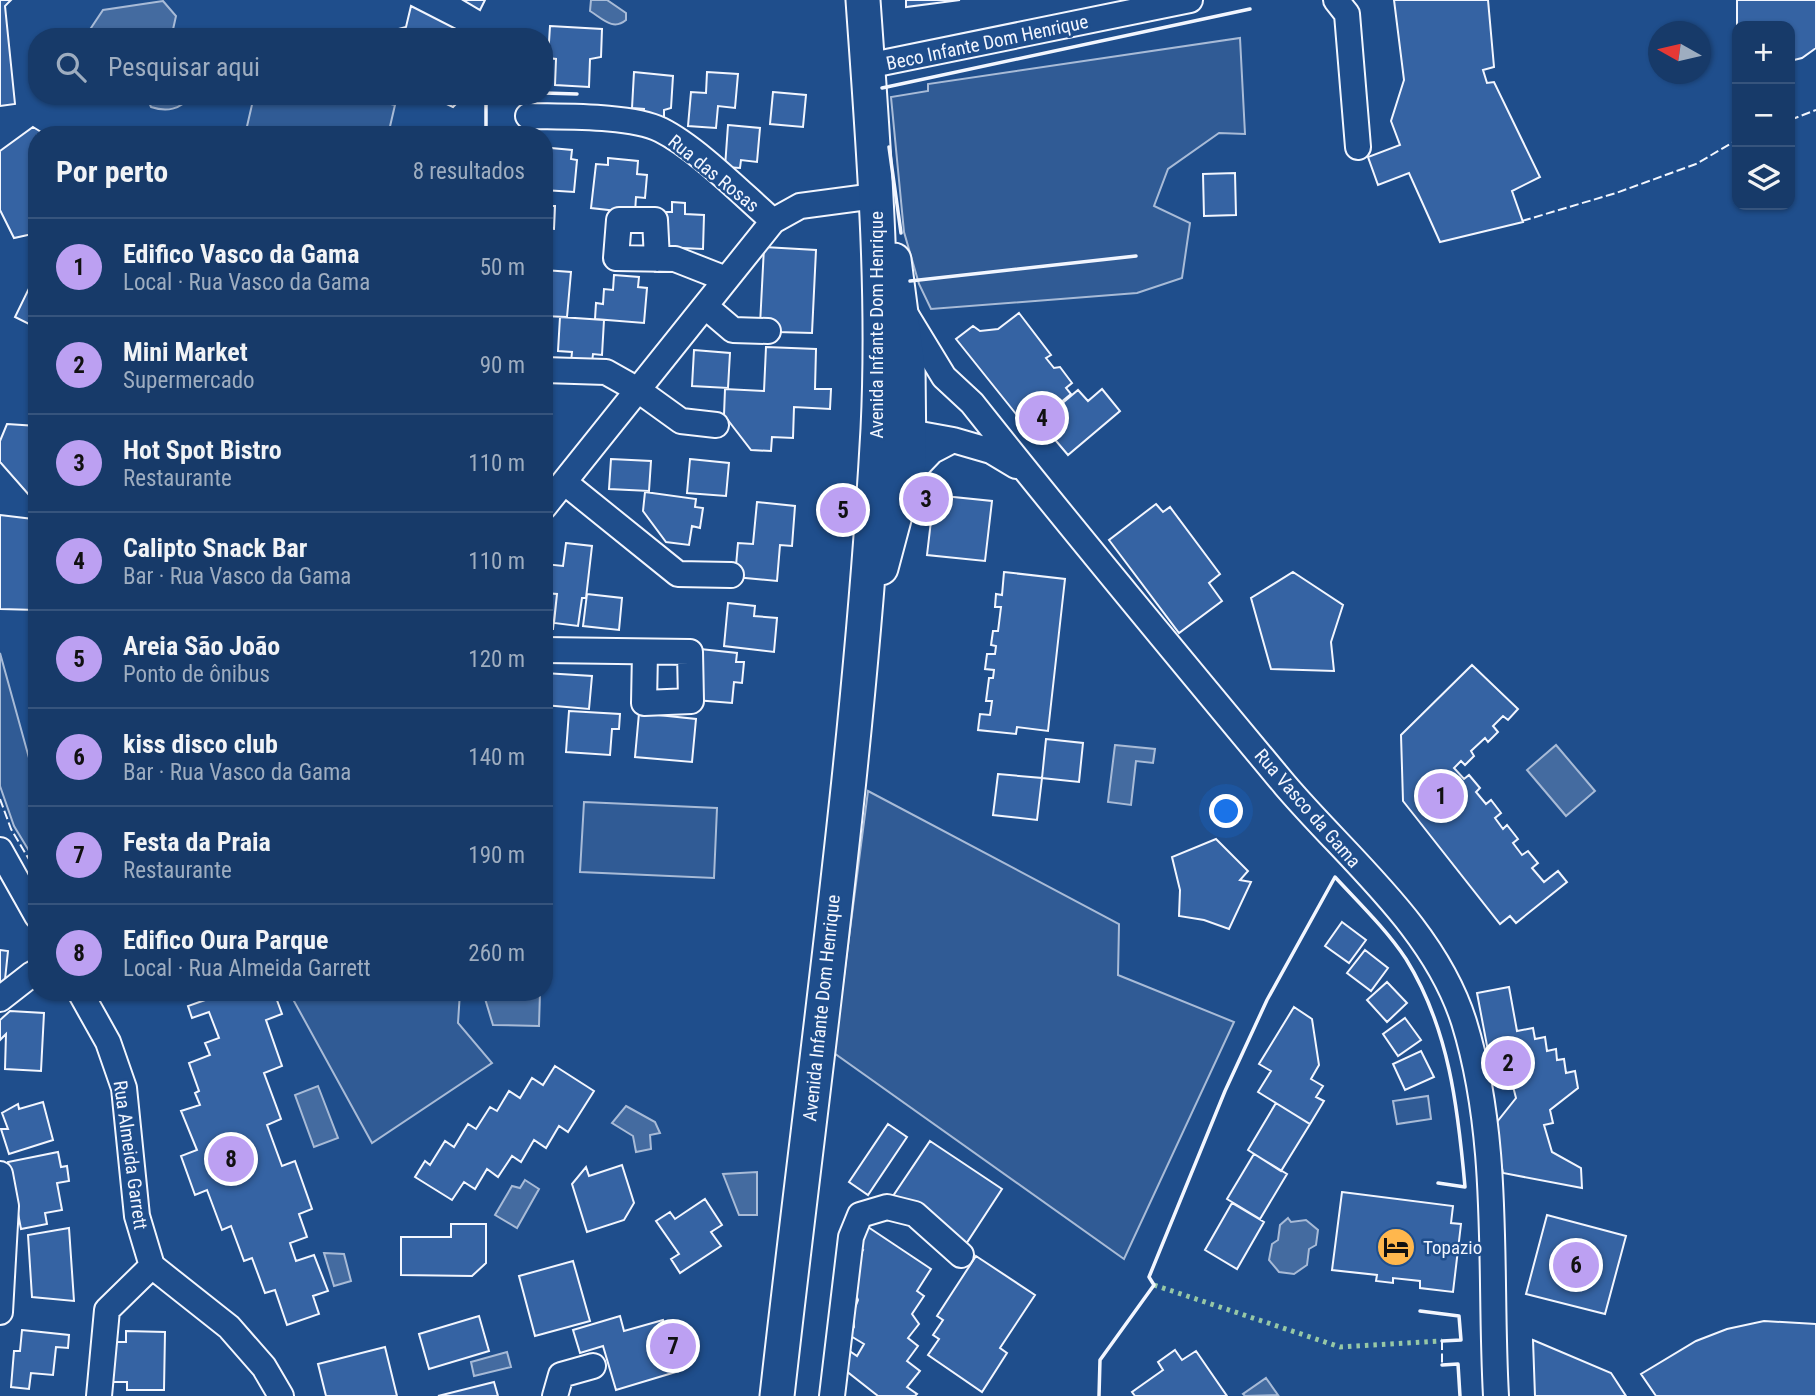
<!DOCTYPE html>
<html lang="pt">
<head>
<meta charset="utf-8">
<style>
	:root { --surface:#173a69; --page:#244571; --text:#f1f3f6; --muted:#9eadc0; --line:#36547d; --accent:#bca0f2 }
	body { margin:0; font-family:"Roboto Condensed",sans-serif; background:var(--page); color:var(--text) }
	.controls { position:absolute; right:21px; top:21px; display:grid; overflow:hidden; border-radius:14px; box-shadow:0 2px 5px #0004 }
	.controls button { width:63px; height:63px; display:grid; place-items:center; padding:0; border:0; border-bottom:2px solid var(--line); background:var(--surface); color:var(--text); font:35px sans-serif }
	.compass { position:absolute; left:1648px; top:21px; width:63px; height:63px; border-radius:50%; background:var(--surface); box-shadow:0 2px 5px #0004; rotate:278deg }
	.you { position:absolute; left:1227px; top:812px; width:24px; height:24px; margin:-18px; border:5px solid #fff; border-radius:50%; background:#1a73e8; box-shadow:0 0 0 10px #1a73e833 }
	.badge { display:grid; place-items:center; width:46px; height:46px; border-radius:50%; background:var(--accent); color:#111; font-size:23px; font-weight:700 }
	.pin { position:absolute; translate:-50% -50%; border:4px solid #fff; box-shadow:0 2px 7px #0006 }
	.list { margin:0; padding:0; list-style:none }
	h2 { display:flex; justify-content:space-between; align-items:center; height:91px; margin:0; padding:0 28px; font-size:30px }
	h2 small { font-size:23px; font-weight:400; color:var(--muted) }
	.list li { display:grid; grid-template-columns:46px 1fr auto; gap:21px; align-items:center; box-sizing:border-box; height:98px; padding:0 28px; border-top:2px solid var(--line) }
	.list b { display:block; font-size:26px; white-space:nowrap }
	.list p { margin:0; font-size:23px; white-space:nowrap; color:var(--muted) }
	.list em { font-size:23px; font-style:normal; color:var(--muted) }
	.icon { flex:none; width:38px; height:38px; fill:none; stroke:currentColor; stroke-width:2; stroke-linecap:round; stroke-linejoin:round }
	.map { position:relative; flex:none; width:1816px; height:1396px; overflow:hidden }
	.search { position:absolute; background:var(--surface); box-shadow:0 2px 5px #0004; left:28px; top:28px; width:525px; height:77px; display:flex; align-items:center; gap:18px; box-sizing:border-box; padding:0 24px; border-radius:28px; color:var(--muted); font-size:26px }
	.panel { position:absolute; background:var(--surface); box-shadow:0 2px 5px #0004; left:28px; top:126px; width:525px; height:875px; border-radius:28px }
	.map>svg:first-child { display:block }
</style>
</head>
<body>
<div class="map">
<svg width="1816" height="1396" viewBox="0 0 1816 1396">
	<rect width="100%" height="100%" fill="#1f4e8c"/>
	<path fill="#305b95" stroke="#a8bbd7" stroke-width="2" d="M1240,38L1245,134L1219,133L1168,169L1154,206L1190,223L1182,278L1137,293L931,309L919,284L904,232L891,97L928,91V84Z
		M254,96H357L395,105L388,135H245Z
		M0,653L29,758L37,757V864L14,826L0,786Z
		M868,791L1119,924L1118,975L1234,1022L1124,1259L834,1053Z
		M584,802L717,808L714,878L580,872Z
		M289,992H460L458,1023L492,1063L372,1143Z
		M1428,1096L1431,1119L1397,1124L1393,1101Z"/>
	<path fill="#446ba0" stroke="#a8bbd7" stroke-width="2" d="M607,0L626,13V20C613,31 603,19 590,11L591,0Z
		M163,1L176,16L172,34L168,37H85L103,10Z
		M146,96H190C181,110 166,112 151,107Z
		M1115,745L1155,749L1153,763L1136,761L1131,805L1108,802Z
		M1556,745L1595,791L1566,816L1527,770Z
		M483,992H540L539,1026L493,1025Z
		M318,1086L338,1138L314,1147L295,1095Z
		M626,1106L655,1122L660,1133L650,1135L651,1149L636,1152L633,1136L612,1123Z
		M757,1172V1215H739L723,1174Z
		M525,1180L539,1189L517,1228L495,1215L512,1186L520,1188Z
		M1288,1218L1291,1222L1306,1220L1318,1230L1316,1245L1309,1249L1307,1265L1294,1274L1279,1272L1269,1260L1272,1244L1278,1240L1280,1225Z
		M324,1253L344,1254L351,1281L334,1286Z
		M507,1352L511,1367L474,1376L471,1362Z
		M1266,1378L1278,1395L1245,1396L1243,1394Z"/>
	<path fill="#3563a3" stroke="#f2f6ff" stroke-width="2" d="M0,0H11L5,6L15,104L0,106Z
		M463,0H485L480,10Z
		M906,0H960L906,7Z
		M1394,0H1488L1494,67L1483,70L1487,83L1494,82L1540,177L1512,191L1523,222L1440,242L1409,173L1378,185L1368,157L1400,145L1391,121L1404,80Z
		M1737,0H1816V48L1802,58L1790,61V26H1737Z
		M411,6L462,32L466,37H381L380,34L406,27Z
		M550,26L602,29L601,57L590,59L589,87L555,85L556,59L548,58Z
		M634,72L673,76L671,108L664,110V119L643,118L644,109L632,108Z
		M707,72L738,74L735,108L718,106L716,128L688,126L691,92L706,93Z
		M773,92L806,95L803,127L770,124Z
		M430,96H464L453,107Z
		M728,125L760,128L757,162L741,160L740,168L725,167Z
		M33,127L46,135H37V233L14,238L0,210V151Z
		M551,148L572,150L571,159L577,160L574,192L544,190V164H550Z
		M608,158L638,161L637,174L647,175L645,198L636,197L635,213L591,208L596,164L608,165Z
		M1235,173L1236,215L1204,216L1203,174Z
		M544,196H547L546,206H555L554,229L544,228Z
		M672,202L685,203V214L704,215L703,249L663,247L664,212H672Z
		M764,247L816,250L812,333L777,332L760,325Z
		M544,270L571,272L567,317L544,316Z
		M36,274H37V328L15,317Z
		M614,275L639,277L638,287L647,288L644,323L595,319L596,303L603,304L604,289L613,290Z
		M1019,313L1051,355L1046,358L1054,368L1060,367L1072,383L1066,388L1071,394L1028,429L956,339L973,326L980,331L998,329Z
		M560,317L604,320L602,355L593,354L592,363L571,362L572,352L558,351Z
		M766,347L816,349L815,389H831L830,409L794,407L793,438L772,437L771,451L751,450L724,415L725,389L764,391Z
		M694,350L730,353L728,388L692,386Z
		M1102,389L1120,411L1068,455L1040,422L1078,390L1088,401Z
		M7,424L37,426V504L0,462V441Z
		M611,459L651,461L649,491L609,489Z
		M690,459L729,463L726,496L687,493Z
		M645,492L696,499L695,507L703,508L700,528L692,526L689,545L666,542L643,511Z
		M934,495L992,501L985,561L927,555Z
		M757,502L795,506L792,546L780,545L777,581L735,577L738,543L753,544Z
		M1156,504L1163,512L1170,507L1220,574L1209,583L1222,601L1179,633L1109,540Z
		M0,515L33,519L37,522V610L0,609Z
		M566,543L592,546L586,598H582L578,626L554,623L557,594L544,593L545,564L563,566Z
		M1004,572L1065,579L1048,731L1017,727L1016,734L978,730L980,714L990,715L992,701H986L989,678H993L994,670L985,669L987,654H995L996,646L991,645L993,631H998L1001,607H995L996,594L1002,595Z
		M1293,572L1343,605L1331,642L1334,671L1271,669L1251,598Z
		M544,593L557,594L553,629H544Z
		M587,594L622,598L619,630L583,626Z
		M728,603L755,606L754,616L777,618L774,652L724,646Z
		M700,649L737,653L736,662H744L742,683L734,682L732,703L695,700Z
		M1472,665L1518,709L1508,720L1503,716L1493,726L1498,732L1488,742L1485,738L1471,751L1474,756L1465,765L1461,761L1454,768L1464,779L1469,775L1480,788L1476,792L1486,804L1491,800L1501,813L1495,818L1503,829L1507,825L1518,839L1513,843L1522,855L1528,851L1538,863L1532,868L1544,882L1558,871L1567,882L1516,923L1510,916L1500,924L1403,801L1401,735Z
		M544,673L592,676L589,709L544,705Z
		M544,710H551L548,743H544Z
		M569,711L620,714L619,729H612L610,755L566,752Z
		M639,713L696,719L692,762L635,757Z
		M1046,739L1083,743L1079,782L1042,778Z
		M998,774L1042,778L1037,820L993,815Z
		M1216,839L1248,871L1240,880L1251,882L1229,929L1204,920L1179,916L1180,890L1172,857Z
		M1342,922L1366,940L1349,963L1325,946Z
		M0,950L8,951L4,989L0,992Z
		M1365,950L1388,968L1371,991L1347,973Z
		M1387,982L1407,1003L1387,1022L1367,1000Z
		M1509,987L1517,1031L1533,1028L1535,1039L1545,1037L1547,1051L1556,1049L1557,1060L1564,1059L1566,1073L1575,1071L1578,1088L1550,1110L1553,1123L1544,1125L1552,1152L1581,1168L1582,1188L1503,1173L1493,1127L1516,1098L1505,1055L1488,1051L1477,993Z
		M274,992L282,1014L266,1020L282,1066L264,1073L281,1119L267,1125L282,1166L295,1161L312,1209L299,1214L307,1237L290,1243L296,1261L314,1255L328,1291L313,1296L319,1314L287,1325L275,1290L265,1293L252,1258L244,1261L231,1226L222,1230L207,1190L195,1195L181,1156L197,1150L181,1111L200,1105L195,1093L199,1091L189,1063L210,1055L205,1043L219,1038L209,1012L192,1018L188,1006L205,1000L203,993L206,992Z
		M1294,1007L1312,1019L1319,1065L1311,1079L1323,1086L1316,1097L1324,1101L1310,1124L1258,1092L1271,1071L1259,1064Z
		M10,1011L44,1013L41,1071L5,1069L6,1034L0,1040V1020Z
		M1405,1018L1421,1040L1398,1056L1383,1034Z
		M1421,1051L1434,1077L1405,1090L1393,1064Z
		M555,1066L594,1091L568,1132L559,1126L546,1148L534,1140L521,1162L512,1156L498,1177L487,1169L475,1189L464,1182L452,1200L415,1177L425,1161L430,1165L445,1141L454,1147L468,1124L476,1129L490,1107L497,1111L509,1091L520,1098L532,1078L543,1085Z
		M43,1102L53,1140L9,1154L1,1129H8L2,1113L18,1104L19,1109Z
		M1276,1103L1310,1124L1281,1171L1248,1150Z
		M888,1124L907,1137L868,1195L849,1182Z
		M930,1141L1002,1189L966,1244L893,1196Z
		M58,1152L61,1167L67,1166L69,1181L57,1183L62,1210L45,1213L47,1224L21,1229L8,1162Z
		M1254,1154L1287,1174L1260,1219L1227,1199Z
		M622,1165L634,1203L624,1220L587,1232L572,1184L586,1167L589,1176Z
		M1342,1192L1453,1206L1451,1223L1461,1224L1453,1292L1420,1288V1281L1393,1278V1283L1376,1281L1377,1275L1332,1270Z
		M705,1199L722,1225L711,1232L721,1246L680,1273L671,1259L679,1254L656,1221L670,1212L675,1219Z
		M1232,1203L1264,1222L1237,1269L1205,1250Z
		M1547,1215L1626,1236L1605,1314L1526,1294Z
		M451,1224H486V1263L472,1276L401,1275V1237H451Z
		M868,1227L931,1269L917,1291L924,1296L912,1314L919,1324L908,1338L918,1346L907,1361L920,1371L907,1387L917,1394L915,1396H878L845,1370L848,1350L857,1356L864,1344L849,1335L854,1327L853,1313L858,1300L852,1285L857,1259L863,1250L856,1245Z
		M69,1228L74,1301L32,1297L28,1235Z
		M976,1256L1035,1295L1000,1348L1007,1353L982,1392L928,1355L939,1339L933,1335L943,1320L937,1316Z
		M573,1261L590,1321L535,1336L519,1276Z
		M479,1316L489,1351L429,1369L419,1334Z
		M620,1316L624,1331L663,1320L679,1371L616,1390L603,1346L580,1353L573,1330Z
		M1764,1321L1816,1324V1396H1656L1641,1374L1696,1341L1727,1329Z
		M22,1330L69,1335L68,1348L56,1347L53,1375L31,1373L29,1389L11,1387L14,1351H20Z
		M126,1331L165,1332L164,1390H127V1382H109L110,1342H126Z
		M1533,1340L1611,1373L1626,1396H1535Z
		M385,1347L397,1396H326L318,1364Z
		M1175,1350L1182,1360L1196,1351L1227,1396H1135L1132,1392L1163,1370L1158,1362Z
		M494,1382L498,1396H438Z"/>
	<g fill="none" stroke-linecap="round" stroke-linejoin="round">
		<defs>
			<path id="street" d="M1336,0L1347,14L1358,147
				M867,66L1190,0
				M528,116C562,117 631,115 661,130C697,148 742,194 773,221
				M657,259L655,220H619L616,258L675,259L726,279
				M706,307L733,330L768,331
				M905,313L944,377L972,403C1074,532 1180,659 1285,785C1348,859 1434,927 1464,1022C1501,1142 1489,1272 1496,1396
				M544,370L606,372L638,390L681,421L716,425
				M897,418L920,434L953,440
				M907,477L932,451L953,440L991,451L1016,466
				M564,482L678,574L731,575
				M544,507L773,221L800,206L875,196
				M544,650L690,652L691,701L644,703L645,652
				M0,850L37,916
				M80,992L108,1042L124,1088L137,1216L152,1266L229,1327L264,1367L281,1396
				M0,999L32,974
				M0,1174L6,1206L0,1312
				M99,1396L107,1310L152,1266
				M555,1396L561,1375L593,1366
				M832,1396L851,1237L860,1215L887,1207L915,1214L961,1255"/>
			<path id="secondary" d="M881,568L909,463L908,367L894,260
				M777,1396C813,1074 860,753 878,429C885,286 873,142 863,0"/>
		</defs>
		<use href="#street" stroke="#f2f6ff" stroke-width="28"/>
		<use href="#secondary" stroke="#f2f6ff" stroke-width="37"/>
		<use href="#street" stroke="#1f4e8c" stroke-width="24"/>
		<use href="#secondary" stroke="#1f4e8c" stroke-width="33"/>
		<path stroke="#97c8a6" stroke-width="5" stroke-dasharray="3.5 5" stroke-linecap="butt" d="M1154,1285L1340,1347L1442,1341"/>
		<path stroke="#f2f6ff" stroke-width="2" stroke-dasharray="9 3.5" stroke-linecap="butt" d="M1790,120L1816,110
			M1522,221L1616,193L1696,164L1737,140
			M0,799L11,829L37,873
			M1442,1341V1365"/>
		<path stroke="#f2f6ff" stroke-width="3.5" d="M882,88L1250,9
			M544,93L577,94
			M486,133V101L492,96
			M889,147L901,233
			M910,281L1136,256
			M1420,1311L1459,1316L1461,1340L1442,1341
			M1442,1365L1458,1364L1460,1396
			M1099,1396L1100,1360L1154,1285L1149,1277L1225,1091L1267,1000L1335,877C1359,903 1387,930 1406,959C1449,1028 1458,1108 1465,1187L1438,1183"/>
	</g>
	<defs>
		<symbol id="hotel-disc" viewBox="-11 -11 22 22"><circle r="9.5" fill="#ffb74d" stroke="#1f4e8c"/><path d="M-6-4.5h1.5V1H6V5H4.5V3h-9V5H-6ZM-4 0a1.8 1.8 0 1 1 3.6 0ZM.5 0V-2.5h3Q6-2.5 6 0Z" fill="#111"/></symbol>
	</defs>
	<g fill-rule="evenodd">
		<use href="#hotel-disc" x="1374" y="1225" width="44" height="44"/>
	</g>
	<g text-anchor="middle" stroke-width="5" stroke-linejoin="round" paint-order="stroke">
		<g font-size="19" fill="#f2f6ff" stroke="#1f4e8c">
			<text transform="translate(987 42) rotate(-12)" y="7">Beco Infante Dom Henrique</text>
			<text transform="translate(714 173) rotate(39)" y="7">Rua das Rosas</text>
			<text transform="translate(876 325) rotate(-90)" y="7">Avenida Infante Dom Henrique</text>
			<text transform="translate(1308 808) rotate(49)" y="7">Rua Vasco da Gama</text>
			<text transform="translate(821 1008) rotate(-84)" y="7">Avenida Infante Dom Henrique</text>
			<text transform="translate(131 1155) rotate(82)" y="7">Rua Almeida Garrett</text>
		</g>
		<g font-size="19" fill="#f2f6ff" stroke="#1f4e8c" text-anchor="start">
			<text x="1423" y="1254">Topazio</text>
		</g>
	</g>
</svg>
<div class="controls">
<button>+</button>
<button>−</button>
<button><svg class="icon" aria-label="layers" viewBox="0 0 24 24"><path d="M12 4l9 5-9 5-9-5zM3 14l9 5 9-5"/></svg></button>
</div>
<svg class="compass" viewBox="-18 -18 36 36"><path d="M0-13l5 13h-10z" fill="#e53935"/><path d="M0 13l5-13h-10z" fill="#9eadc0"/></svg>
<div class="you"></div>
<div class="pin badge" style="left:1441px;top:796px">1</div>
<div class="pin badge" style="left:1508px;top:1063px">2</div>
<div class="pin badge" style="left:926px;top:499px">3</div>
<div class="pin badge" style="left:1042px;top:418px">4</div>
<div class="pin badge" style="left:843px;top:510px">5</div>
<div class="pin badge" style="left:1576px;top:1265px">6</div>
<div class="pin badge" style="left:673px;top:1346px">7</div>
<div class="pin badge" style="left:231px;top:1159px">8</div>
<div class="search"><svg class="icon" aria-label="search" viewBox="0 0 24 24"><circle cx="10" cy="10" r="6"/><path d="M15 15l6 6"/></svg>Pesquisar aqui</div>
<section class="panel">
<h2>Por perto<small>8 resultados</small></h2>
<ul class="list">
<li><span class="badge">1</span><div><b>Edifico Vasco da Gama</b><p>Local · Rua Vasco da Gama</p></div><em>50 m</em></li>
<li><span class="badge">2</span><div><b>Mini Market</b><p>Supermercado</p></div><em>90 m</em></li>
<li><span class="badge">3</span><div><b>Hot Spot Bistro</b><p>Restaurante</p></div><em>110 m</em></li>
<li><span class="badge">4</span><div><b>Calipto Snack Bar</b><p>Bar · Rua Vasco da Gama</p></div><em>110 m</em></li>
<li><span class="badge">5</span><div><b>Areia São João</b><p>Ponto de ônibus</p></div><em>120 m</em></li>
<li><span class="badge">6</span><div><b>kiss disco club</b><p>Bar · Rua Vasco da Gama</p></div><em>140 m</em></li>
<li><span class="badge">7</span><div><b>Festa da Praia</b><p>Restaurante</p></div><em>190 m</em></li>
<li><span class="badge">8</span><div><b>Edifico Oura Parque</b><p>Local · Rua Almeida Garrett</p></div><em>260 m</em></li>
</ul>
</section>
</div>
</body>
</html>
